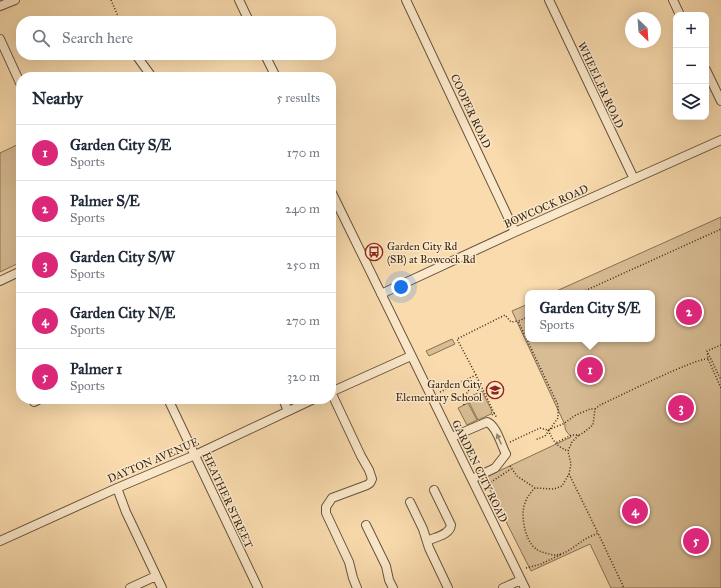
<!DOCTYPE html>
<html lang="en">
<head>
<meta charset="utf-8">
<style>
	:root { --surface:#fff; --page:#f6f6f7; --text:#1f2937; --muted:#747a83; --line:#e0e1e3; --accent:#db2777 }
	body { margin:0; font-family:"IM FELL Great Primer",serif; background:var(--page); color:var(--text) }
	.controls { position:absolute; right:12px; top:12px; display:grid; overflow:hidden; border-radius:8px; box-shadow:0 4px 16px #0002 }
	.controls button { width:36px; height:36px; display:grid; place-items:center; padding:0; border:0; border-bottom:1px solid var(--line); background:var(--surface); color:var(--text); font:20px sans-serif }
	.compass { position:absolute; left:625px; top:12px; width:36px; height:36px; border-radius:50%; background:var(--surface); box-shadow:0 4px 16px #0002; rotate:155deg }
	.you { position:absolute; left:401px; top:287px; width:14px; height:14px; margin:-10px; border:3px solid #fff; border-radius:50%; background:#1a73e8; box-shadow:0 0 0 6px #1a73e833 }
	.badge { display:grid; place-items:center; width:26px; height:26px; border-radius:50%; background:var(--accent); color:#fff; font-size:13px; font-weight:700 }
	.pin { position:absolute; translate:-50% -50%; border:2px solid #fff; box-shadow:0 1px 4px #0006 }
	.popup { position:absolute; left:525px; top:290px; width:130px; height:52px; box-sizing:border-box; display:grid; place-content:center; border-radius:8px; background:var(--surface); filter:drop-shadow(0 1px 3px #0005); font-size:13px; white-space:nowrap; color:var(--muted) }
	.popup b { font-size:15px; color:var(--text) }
	.popup::after { content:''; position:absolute; left:50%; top:100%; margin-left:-8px; border:8px solid transparent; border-top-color:var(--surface) }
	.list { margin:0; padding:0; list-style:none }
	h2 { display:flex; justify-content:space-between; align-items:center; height:52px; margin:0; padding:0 16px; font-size:17px }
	h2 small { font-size:13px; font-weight:400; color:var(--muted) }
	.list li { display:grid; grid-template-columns:26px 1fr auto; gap:12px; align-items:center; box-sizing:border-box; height:56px; padding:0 16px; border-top:1px solid var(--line) }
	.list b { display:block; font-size:15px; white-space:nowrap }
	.list p { margin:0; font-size:13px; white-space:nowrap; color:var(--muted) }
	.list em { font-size:13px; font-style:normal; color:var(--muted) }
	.icon { flex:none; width:22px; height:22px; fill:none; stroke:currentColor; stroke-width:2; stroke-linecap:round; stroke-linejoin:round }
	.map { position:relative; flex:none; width:721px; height:588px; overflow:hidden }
	.search { position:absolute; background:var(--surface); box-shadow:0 4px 16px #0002; left:16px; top:16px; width:320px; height:44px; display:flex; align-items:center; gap:10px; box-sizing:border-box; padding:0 14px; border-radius:16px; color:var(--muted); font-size:15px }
	.panel { position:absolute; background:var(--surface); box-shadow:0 4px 16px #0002; left:16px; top:72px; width:320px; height:332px; border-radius:16px }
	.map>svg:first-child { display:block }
</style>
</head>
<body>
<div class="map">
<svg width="721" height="588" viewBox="0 0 721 588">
	<rect width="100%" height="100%" fill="#f9dbae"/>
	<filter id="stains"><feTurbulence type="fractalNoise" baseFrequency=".005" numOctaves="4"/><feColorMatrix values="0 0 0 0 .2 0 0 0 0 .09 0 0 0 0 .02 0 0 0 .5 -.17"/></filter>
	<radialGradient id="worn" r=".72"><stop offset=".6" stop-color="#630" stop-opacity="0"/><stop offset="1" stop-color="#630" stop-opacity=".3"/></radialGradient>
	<path fill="#d8bc94" stroke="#877155" d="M21,143V262L0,272V153Z
		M721,217V588H611L590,544L531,571L484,478L571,437C569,434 566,432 565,428V425L512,311L528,304V339H652V293H552Z
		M452,339L455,344L429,356L426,351Z
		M482,391L492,411L491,414L478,420L467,398Z
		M468,403L477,420L467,425L458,408Z"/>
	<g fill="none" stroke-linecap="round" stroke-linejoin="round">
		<defs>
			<path id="minor" d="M239,0L249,21
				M406,0L515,232
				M549,0L634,179
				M673,0L680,15
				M0,6L15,0
				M0,39L21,85
				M136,55L152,77
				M265,55L276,77
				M706,70L721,101
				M331,191L525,588
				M0,281L21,271
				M381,294L515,232L721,140
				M331,392L361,456L369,470L372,479L370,483L367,485L332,498L326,507V513L349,562L353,578L357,588
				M331,392L411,356
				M168,399L258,588
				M283,399L288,411
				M34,402L40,399
				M452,437L487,422C497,426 501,445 506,454L495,468L472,479
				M117,488L126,512L162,588
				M410,502L423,529L429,548L448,588
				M366,525L386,566L389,580L393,588
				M0,541L117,488L195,455L314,399
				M427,541C435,537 450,535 451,525L434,490
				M130,588L156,576
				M503,588L521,580"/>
		</defs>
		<use href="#minor" stroke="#67533c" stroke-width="10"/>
		<path stroke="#362616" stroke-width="1.5" stroke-dasharray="1 2" stroke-linecap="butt" d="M111,0L118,16L121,21
			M580,293L721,229
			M528,317L518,321L558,405V418L545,436L535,440
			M721,345L707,351L708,359L721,388
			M708,353L721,380
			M476,375L457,339L505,315L511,322L518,321
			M440,392L476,375L494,413
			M464,405C463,393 471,388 479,382
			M595,409L600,405C616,398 697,357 708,359
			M492,415L494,413L497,418
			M548,430C554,442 556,446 568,451L572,442L579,435
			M510,442L540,428L548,430L563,424L576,415L590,409H595L593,425L583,433L579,435H572L555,443
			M510,466L517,476L535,488L554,489L562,486L569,474L571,464L568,451
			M569,474L598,533
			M487,487L491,482L511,469
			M535,488C531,492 527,497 525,503C520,515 525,541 536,549C540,552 548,554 554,555C565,555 572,548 581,542C586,538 592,536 598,533L624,588
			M526,568L541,564L562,554"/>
		<use href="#minor" stroke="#fbe8ca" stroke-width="8"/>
	</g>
	<defs><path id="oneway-solid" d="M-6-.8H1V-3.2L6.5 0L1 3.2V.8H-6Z"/></defs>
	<use fill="#988770" href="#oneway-solid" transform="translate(499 439) rotate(-114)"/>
	<defs>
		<symbol id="bus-ring" viewBox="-11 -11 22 22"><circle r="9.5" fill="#fbe8ca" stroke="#8f2418" stroke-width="1.5"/><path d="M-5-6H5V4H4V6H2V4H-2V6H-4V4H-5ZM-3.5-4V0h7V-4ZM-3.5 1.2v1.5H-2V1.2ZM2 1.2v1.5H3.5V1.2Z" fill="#8f2418"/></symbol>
		<symbol id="school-ring" viewBox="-11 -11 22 22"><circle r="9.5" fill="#fbe8ca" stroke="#8f2418" stroke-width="1.5"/><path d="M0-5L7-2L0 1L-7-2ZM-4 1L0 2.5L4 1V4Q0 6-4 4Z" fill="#8f2418"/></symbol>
	</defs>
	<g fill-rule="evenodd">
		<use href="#bus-ring" x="364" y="242" width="20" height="20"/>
		<use href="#school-ring" x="485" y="380" width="20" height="20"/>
	</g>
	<g text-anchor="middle" stroke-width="3" stroke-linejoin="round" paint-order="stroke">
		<g font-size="11" fill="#362616" stroke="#fbe8ca">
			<text transform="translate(601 85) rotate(65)" y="4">WHEELER ROAD</text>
			<text transform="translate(471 111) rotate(65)" y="4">COOPER ROAD</text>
			<text transform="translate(546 206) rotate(-24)" y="4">BOWCOCK ROAD</text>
			<text transform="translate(153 460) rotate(-23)" y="4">DAYTON AVENUE</text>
			<text transform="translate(480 471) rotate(64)" y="4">GARDEN CITY ROAD</text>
			<text transform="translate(228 500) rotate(65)" y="4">HEATHER STREET</text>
		</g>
		<g font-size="11" fill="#362616" stroke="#fbe8ca" text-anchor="start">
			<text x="387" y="250">Garden City Rd<tspan x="387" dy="13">(SB) at Bowcock Rd</tspan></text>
			<text x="482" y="388" text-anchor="end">Garden City<tspan x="482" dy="13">Elementary School</tspan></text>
		</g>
	</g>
	<rect width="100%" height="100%" filter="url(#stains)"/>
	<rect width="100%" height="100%" fill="url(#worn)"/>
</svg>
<div class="controls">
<button>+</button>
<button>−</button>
<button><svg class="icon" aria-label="layers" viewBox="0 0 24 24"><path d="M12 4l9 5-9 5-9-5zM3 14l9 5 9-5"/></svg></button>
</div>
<svg class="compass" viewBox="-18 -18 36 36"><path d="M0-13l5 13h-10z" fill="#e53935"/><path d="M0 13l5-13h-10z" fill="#747a83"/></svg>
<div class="you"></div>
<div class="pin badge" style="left:590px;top:370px">1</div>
<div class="popup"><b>Garden City S/E</b>Sports</div>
<div class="pin badge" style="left:689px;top:312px">2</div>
<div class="pin badge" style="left:681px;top:408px">3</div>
<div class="pin badge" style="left:635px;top:511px">4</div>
<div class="pin badge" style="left:696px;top:541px">5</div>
<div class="search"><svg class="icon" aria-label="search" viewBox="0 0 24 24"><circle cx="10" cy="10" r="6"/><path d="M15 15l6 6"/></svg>Search here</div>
<section class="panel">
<h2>Nearby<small>5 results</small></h2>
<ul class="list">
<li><span class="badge">1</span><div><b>Garden City S/E</b><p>Sports</p></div><em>170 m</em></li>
<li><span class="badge">2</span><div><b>Palmer S/E</b><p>Sports</p></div><em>240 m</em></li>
<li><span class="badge">3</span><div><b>Garden City S/W</b><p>Sports</p></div><em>250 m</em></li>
<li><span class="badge">4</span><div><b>Garden City N/E</b><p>Sports</p></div><em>270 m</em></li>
<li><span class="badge">5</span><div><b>Palmer 1</b><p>Sports</p></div><em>320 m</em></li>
</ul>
</section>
</div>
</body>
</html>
